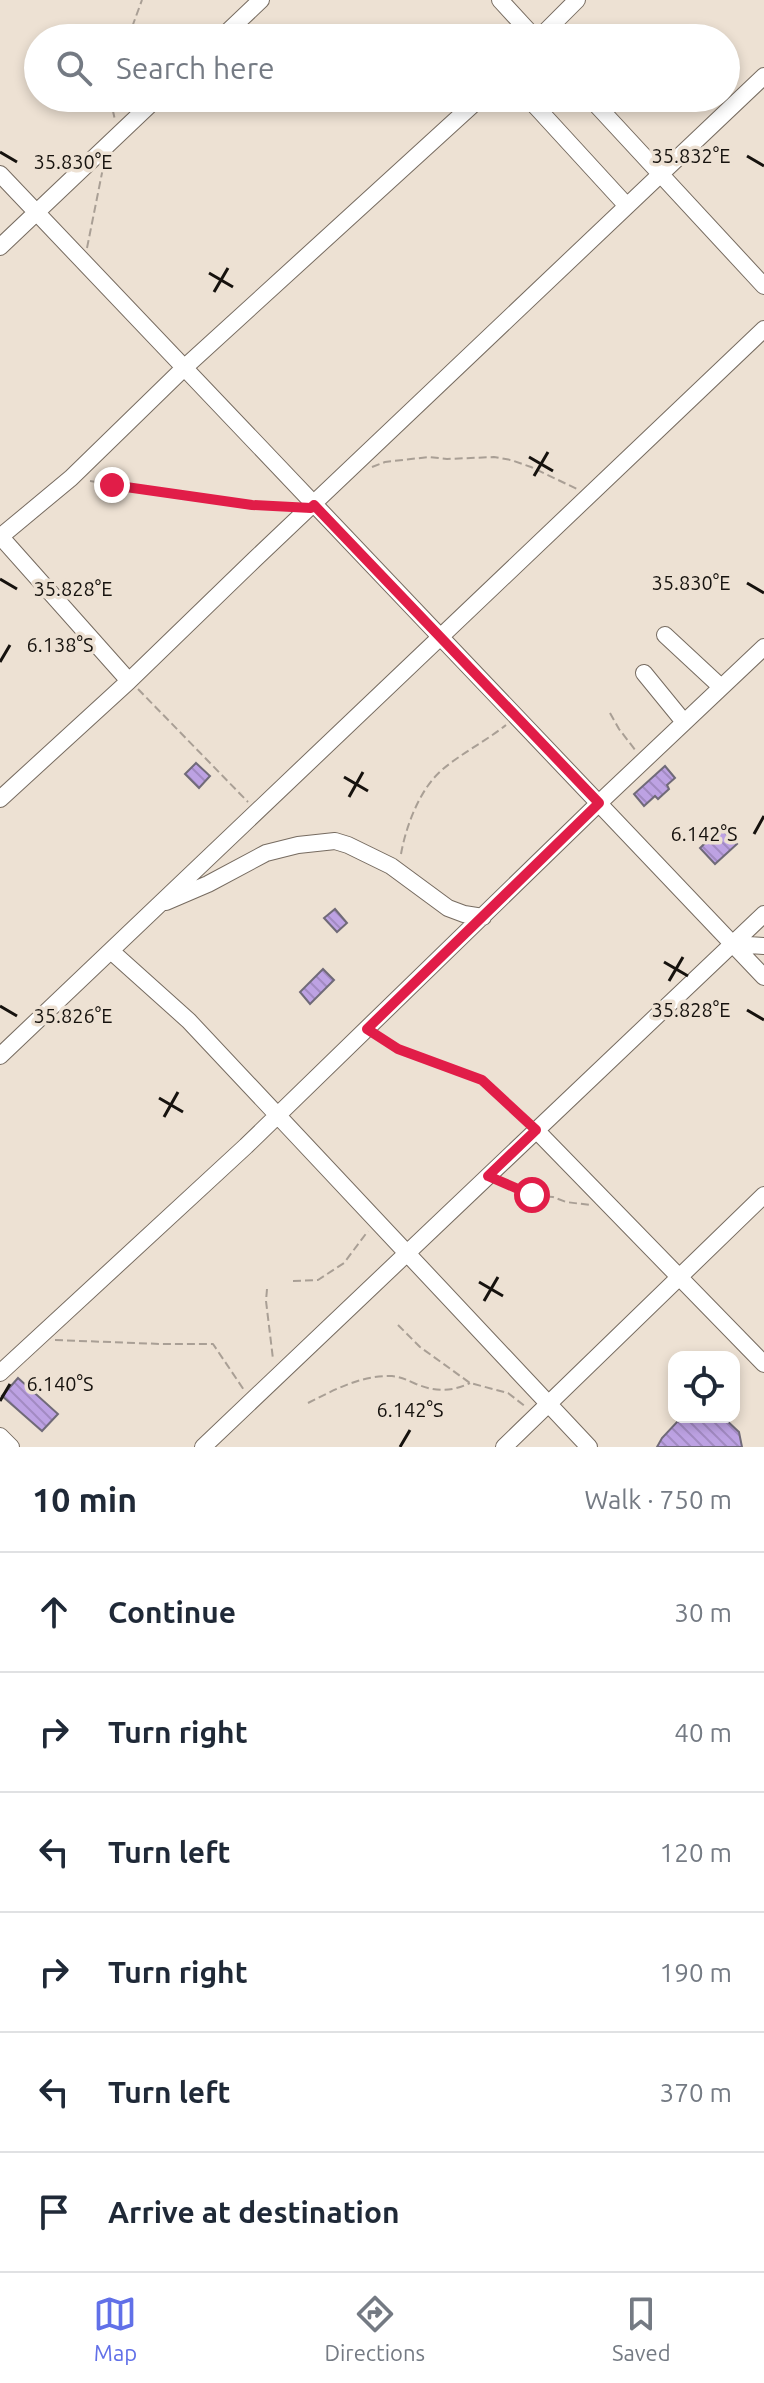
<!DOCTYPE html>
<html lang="en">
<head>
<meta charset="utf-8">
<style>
	:root { --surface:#fff; --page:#f6f6f7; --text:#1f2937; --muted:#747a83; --line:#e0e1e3; --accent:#6170e8 }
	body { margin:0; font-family:Ubuntu,sans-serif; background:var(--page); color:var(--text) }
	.controls { position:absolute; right:24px; bottom:24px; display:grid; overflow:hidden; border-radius:16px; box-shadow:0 4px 12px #0003 }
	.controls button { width:72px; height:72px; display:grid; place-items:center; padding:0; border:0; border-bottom:2px solid var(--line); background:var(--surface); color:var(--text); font:40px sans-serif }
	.stop { position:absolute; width:24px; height:24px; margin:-18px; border:6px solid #e11d48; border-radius:50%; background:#fff }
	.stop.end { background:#e11d48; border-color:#fff; box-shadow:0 2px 8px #0008 }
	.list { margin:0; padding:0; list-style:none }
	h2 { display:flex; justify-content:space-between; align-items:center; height:104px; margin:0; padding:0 32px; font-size:34px }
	h2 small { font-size:26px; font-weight:400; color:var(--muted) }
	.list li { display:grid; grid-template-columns:52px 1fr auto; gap:24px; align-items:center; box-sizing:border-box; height:120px; padding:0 32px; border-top:2px solid var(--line) }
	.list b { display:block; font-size:30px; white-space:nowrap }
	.list em { font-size:26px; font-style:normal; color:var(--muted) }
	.icon { flex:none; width:44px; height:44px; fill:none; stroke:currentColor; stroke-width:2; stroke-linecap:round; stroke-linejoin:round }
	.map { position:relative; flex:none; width:764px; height:1447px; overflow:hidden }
	.search { position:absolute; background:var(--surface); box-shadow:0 4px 12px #0003; left:24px; right:24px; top:24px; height:88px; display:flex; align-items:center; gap:20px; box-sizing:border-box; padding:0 28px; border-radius:44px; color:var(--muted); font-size:30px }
	.sheet { height:824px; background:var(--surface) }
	nav { display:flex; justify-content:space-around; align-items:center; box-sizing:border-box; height:112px; border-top:2px solid var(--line); background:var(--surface); font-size:22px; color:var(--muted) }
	nav a { display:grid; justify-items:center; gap:4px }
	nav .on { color:var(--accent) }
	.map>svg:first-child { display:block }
</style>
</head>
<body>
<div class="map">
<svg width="764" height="1447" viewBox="0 0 764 1447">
	<defs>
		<pattern id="building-back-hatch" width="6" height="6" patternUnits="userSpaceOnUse" patternTransform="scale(2)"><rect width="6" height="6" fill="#bda2e3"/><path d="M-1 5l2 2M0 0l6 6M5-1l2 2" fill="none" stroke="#a28ac2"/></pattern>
	</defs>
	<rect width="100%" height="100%" fill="#ede1d3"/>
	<path fill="url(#building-back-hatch)" stroke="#706a78" stroke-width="2" d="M196,763L210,776L199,788L185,774Z
		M665,766L675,778L667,785L669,789L658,799L655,796L644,806L634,794Z
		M721,828L737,844L715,864L700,848Z
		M335,909L347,923L337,932L324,918Z
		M323,969L334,980L310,1004L300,992Z
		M18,1378L58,1414L42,1431L2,1396Z
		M686,1417H723L739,1432L742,1447H657L662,1438L677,1422Z"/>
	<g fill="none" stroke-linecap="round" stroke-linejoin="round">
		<defs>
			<path id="minor" d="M500,0L535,38
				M221,38L261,0
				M539,38L577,0
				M528,98L627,206
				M590,98L764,286
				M0,174L764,977
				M0,247L157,98
				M0,536L129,681
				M0,537L71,478L184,368L480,98
				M665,635L721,687
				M644,673L684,722
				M0,799L129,681L254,560L764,76
				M166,902L208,884L266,853L298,845L335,841L348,845L391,866L448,908L464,914L483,917
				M733,944L764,946
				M111,951L189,1021L589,1447
				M0,1056L764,329
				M536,1130L764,1364
				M0,1373L246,1146L599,803L764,647
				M0,1436L11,1447
				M203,1447L764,914
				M504,1447L764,1195"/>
		</defs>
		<use href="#minor" stroke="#766b60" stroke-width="18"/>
		<path stroke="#a99f95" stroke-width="2" stroke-dasharray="8 4" stroke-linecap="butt" d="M128,38L142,0
			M110,98L115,120
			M87,248L103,168
			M372,467L385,462L429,457L447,459L494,457L511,460L531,467L577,489
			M90,481L252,505L289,507
			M138,689L248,802
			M610,713L619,729L636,751
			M401,854C406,826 420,788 443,769C462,753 486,741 506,725
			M378,1036L398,1049L427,1061L478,1077L526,1121
			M501,1182L528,1195L553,1197L566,1202L590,1205
			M293,1281L318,1280L344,1263L368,1231
			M267,1289L266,1301L273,1359
			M398,1325L420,1347L470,1383L508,1393L526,1407
			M55,1340L162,1344H213L244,1390
			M308,1403C334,1390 361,1375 392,1376C401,1377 407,1380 416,1384C436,1392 451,1392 470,1383"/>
		<use href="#minor" stroke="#fff" stroke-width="16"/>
	</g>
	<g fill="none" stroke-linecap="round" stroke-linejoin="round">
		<path stroke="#e11d48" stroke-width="10" d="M112,485L252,505L311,508L314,505L599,803L367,1029L398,1049L482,1080L536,1130L488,1176L532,1195"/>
	</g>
	<path fill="none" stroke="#16120e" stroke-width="3" d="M0,152L17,162M747,156L764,166M209,273L233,287M214,292L228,268M529,457L553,471M534,476L548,452M0,579L17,589M747,583L764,593M0,662L10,645M344,777L368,791M349,797L363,772M754,834L764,816M664,962L688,976M669,981L683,957M0,1006L17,1016M747,1010L764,1020M159,1098L183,1112M164,1117L178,1092M479,1282L503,1296M484,1301L498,1277M0,1401L10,1384M400,1447L410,1430"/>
	<g font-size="20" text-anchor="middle" fill="#16120e" stroke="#ede1d3" stroke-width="7" stroke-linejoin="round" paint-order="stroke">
		<text x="691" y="163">35.832°E</text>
		<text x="73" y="169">35.830°E</text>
		<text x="691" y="590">35.830°E</text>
		<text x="73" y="596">35.828°E</text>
		<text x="60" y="652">6.138°S</text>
		<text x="704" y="841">6.142°S</text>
		<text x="691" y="1017">35.828°E</text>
		<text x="73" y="1023">35.826°E</text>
		<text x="60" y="1391">6.140°S</text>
		<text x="410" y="1417">6.142°S</text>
	</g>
</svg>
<div class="controls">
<button><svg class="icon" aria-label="locate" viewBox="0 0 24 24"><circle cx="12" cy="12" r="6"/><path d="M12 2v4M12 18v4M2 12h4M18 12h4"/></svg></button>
</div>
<div class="stop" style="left:532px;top:1195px"></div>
<div class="stop end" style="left:112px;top:485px"></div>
<div class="search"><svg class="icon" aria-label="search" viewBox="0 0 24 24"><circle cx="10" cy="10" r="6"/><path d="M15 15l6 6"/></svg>Search here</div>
</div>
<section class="sheet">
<h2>10 min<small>Walk · 750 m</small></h2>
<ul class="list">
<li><svg class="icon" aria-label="ahead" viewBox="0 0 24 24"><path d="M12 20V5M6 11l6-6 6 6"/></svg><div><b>Continue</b></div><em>30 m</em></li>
<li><svg class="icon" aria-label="right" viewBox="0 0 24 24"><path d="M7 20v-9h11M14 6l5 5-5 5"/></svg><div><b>Turn right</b></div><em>40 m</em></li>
<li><svg class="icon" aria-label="left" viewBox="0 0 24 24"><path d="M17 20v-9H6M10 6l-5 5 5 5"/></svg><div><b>Turn left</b></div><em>120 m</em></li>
<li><svg class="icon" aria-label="right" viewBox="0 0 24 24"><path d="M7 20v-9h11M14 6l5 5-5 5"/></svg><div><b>Turn right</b></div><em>190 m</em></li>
<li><svg class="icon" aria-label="left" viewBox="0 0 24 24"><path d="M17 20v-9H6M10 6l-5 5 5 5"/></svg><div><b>Turn left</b></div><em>370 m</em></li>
<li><svg class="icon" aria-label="arrive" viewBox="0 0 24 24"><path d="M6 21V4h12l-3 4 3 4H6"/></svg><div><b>Arrive at destination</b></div></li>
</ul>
</section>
<nav>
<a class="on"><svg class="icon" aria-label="map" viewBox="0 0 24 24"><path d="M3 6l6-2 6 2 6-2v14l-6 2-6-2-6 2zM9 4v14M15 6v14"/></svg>Map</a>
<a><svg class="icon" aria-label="directions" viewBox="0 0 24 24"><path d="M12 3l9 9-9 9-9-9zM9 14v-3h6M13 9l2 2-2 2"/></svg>Directions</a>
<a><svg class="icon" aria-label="saved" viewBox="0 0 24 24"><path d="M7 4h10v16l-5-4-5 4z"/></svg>Saved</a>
</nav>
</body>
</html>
